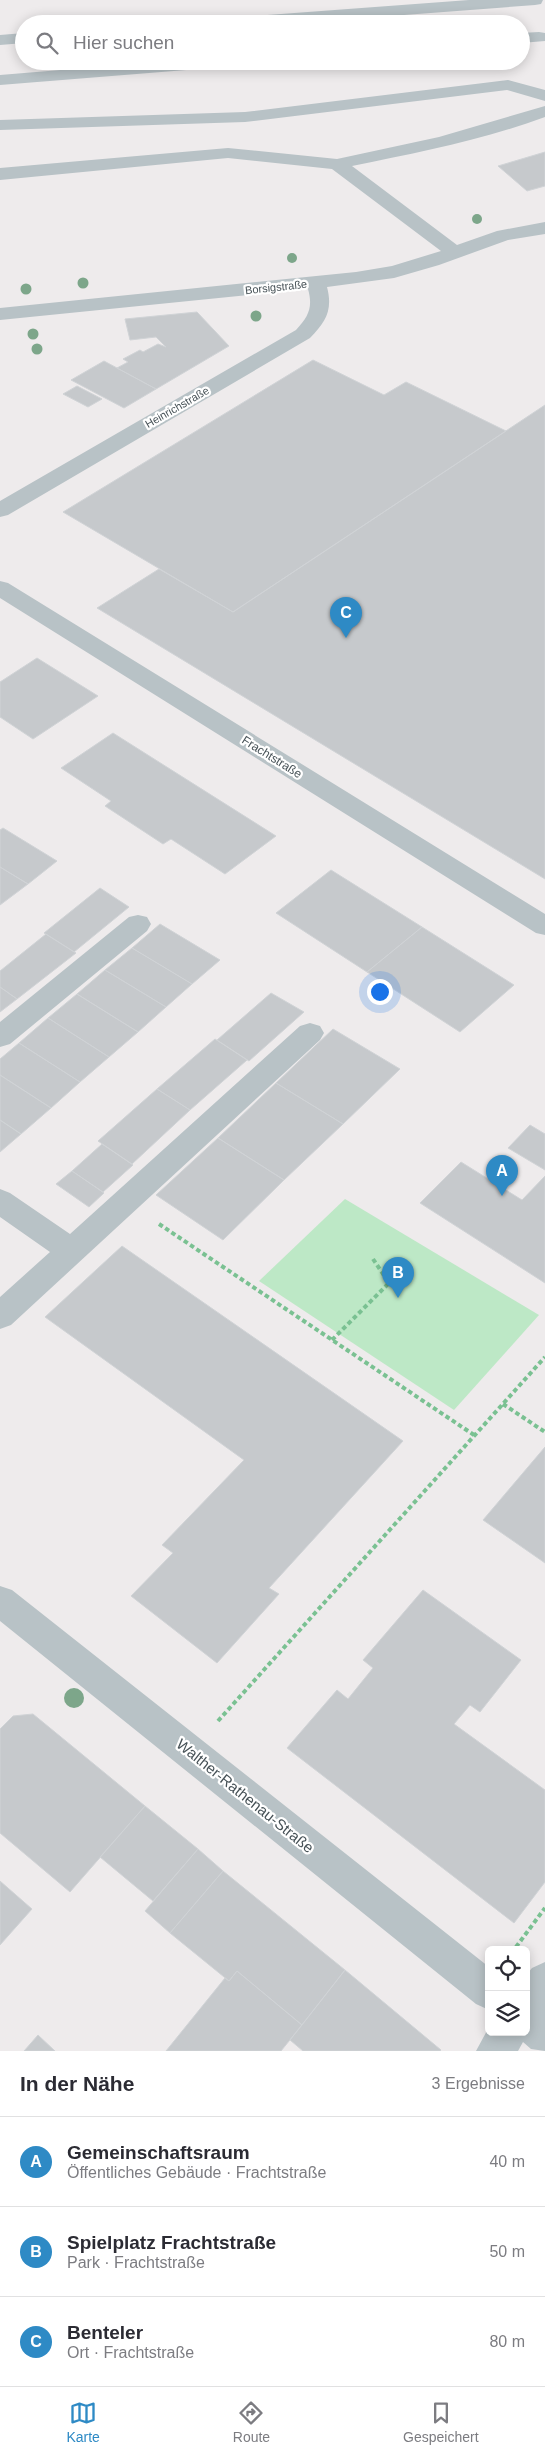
<!DOCTYPE html>
<html lang="de">
<head>
<meta charset="utf-8">
<style>
	:root { --surface:#fff; --page:#f2f2f3; --text:#2b2b33; --muted:#7c7c81; --line:#e1e1e2; --accent:#2e8ac5 }
	body { margin:0; font-family:Arial,sans-serif; background:var(--page); color:var(--text) }
	.controls { position:absolute; right:15px; bottom:15px; display:grid; overflow:hidden; border-radius:8px; box-shadow:0 2px 12px #0003 }
	.controls button { width:45px; height:45px; display:grid; place-items:center; padding:0; border:0; border-bottom:1px solid var(--line); background:var(--surface); color:var(--text); font:25px sans-serif }
	.you { position:absolute; left:379px; top:991px; width:18px; height:18px; margin:-12px; border:4px solid #fff; border-radius:50%; background:#1a73e8; box-shadow:0 0 0 8px #1a73e833 }
	.badge { display:grid; place-items:center; width:32px; height:32px; border-radius:50%; background:var(--accent); color:#fff; font-size:16px; font-weight:700 }
	.pin { position:absolute; translate:-50% -41px; filter:drop-shadow(0 1px 2px #0008) }
	.pin::after { content:''; position:absolute; top:26px; width:18px; height:15px; background:inherit; clip-path:polygon(0 0,100% 0,50% 100%) }
	.list { margin:0; padding:0; list-style:none }
	h2 { display:flex; justify-content:space-between; align-items:center; height:65px; margin:0; padding:0 20px; font-size:21px }
	h2 small { font-size:16px; font-weight:400; color:var(--muted) }
	.list li { display:grid; grid-template-columns:32px 1fr auto; gap:15px; align-items:center; box-sizing:border-box; height:90px; padding:0 20px; border-top:1px solid var(--line) }
	.list b { display:block; font-size:19px; white-space:nowrap }
	.list p { margin:0; font-size:16px; white-space:nowrap; color:var(--muted) }
	.list em { font-size:16px; font-style:normal; color:var(--muted) }
	.icon { flex:none; width:28px; height:28px; fill:none; stroke:currentColor; stroke-width:2; stroke-linecap:round; stroke-linejoin:round }
	.map { position:relative; flex:none; width:545px; height:2051px; overflow:hidden }
	.search { position:absolute; background:var(--surface); box-shadow:0 2px 12px #0003; left:15px; right:15px; top:15px; height:55px; display:flex; align-items:center; gap:12px; box-sizing:border-box; padding:0 18px; border-radius:28px; color:var(--muted); font-size:19px }
	.sheet { height:335px; background:var(--surface) }
	nav { display:flex; justify-content:space-around; align-items:center; box-sizing:border-box; height:70px; border-top:1px solid var(--line); background:var(--surface); font-size:14px; color:var(--muted) }
	nav a { display:grid; justify-items:center; gap:2px }
	nav .on { color:var(--accent) }
	.map>svg:first-child { display:block }
</style>
</head>
<body>
<div class="map">
<svg width="545" height="2051" viewBox="0 0 545 2051">
	<rect width="100%" height="100%" fill="#eeebec"/>
	<path fill="#bde8c6" d="M345,1199L539,1315L454,1410L259,1281Z"/>
	<path fill="#c6c9cc" stroke="#d0d3d6" d="M545,152V186L527,191L498,166Z
		M197,312L229,346L156,389L117,368L128,362L123,359L140,350L143,352L158,344L166,347L156,337L130,340L125,319Z
		M313,360L384,395L406,382L506,431L233,612L63,512Z
		M104,361L156,389L124,408L71,380Z
		M77,386L102,399L88,407L63,394Z
		M545,405V879L97,608L159,569L233,612Z
		M37,658L98,696L33,739L0,717V682Z
		M113,733L276,836L225,874L171,839L163,844L105,806L111,801L61,768Z
		M3,828L57,861L28,884L0,867V830Z
		M0,867L28,884L0,905Z
		M331,870L422,927L367,972L276,913Z
		M100,888L129,907L74,952L44,933Z
		M160,924L220,960L192,984L132,948Z
		M422,927L514,985L460,1032L367,972Z
		M46,934L76,953L17,999L0,987V971Z
		M132,948L192,984L166,1007L105,970Z
		M105,970L166,1007L138,1032L77,994Z
		M0,987L17,999L0,1012Z
		M271,993L304,1012L249,1061L217,1040Z
		M77,994L138,1032L109,1057L48,1018Z
		M48,1018L109,1057L80,1082L19,1043Z
		M333,1029L400,1069L343,1124L276,1083Z
		M215,1039L247,1060L190,1110L157,1089Z
		M19,1043L80,1082L51,1108L0,1075V1059Z
		M0,1075L51,1108L21,1134L0,1120Z
		M276,1083L343,1124L284,1180L218,1138Z
		M157,1089L190,1110L132,1164L98,1141Z
		M0,1120L21,1134L0,1152Z
		M530,1125L545,1134V1170L508,1148Z
		M218,1138L284,1180L223,1240L156,1195Z
		M102,1144L133,1165L103,1192L72,1171Z
		M461,1162L522,1200L545,1176V1283L420,1203Z
		M72,1171L104,1193L89,1207L56,1184Z
		M122,1246L403,1441L269,1588L279,1594L217,1663L131,1596L173,1553L162,1545L244,1460L45,1317Z
		M545,1447V1563L483,1520Z
		M423,1590L521,1660L480,1712L470,1705L454,1724L545,1790V1882L514,1923L287,1748L337,1690L348,1699L373,1668L363,1660Z
		M33,1714L145,1806L70,1892L0,1833V1729L13,1716Z
		M145,1806L198,1849L153,1901L100,1857Z
		M198,1849L223,1871L170,1933L145,1911Z
		M223,1871L345,1970L302,2025L237,1971L229,1981L170,1933Z
		M0,1881L32,1909L0,1945Z
		M345,1970L441,2050L440,2051H303L290,2040Z
		M237,1971L302,2025L281,2051H166L225,1978L229,1981Z
		M38,2035L55,2051H24Z"/>
	<g fill="none" stroke-linecap="round" stroke-linejoin="round">
		<path stroke="#7ac192" stroke-width="4" stroke-dasharray="4.5 3" stroke-linecap="butt" d="M159,1224L474,1435
			M332,1340L389,1283L373,1259
			M503,1404L545,1432
			M218,1721L545,1357
			M516,1947L545,1908"/>
		<path fill="#b8c2c6" fill-rule="evenodd" d="M469,0H543L541,4L535,5L285,24H207L215,19Z
			M539,32L545,33V41L521,43V33Z
			M24,33V43L0,45V35Z
			M169,61H244L242,65L236,66L0,85V75Z
			M508,80L545,90V101L507,90L245,122L0,130V120L245,112Z
			M545,106V117C483,140 417,153 352,166L457,245L497,231L545,222V234L508,240L439,265L394,278L327,287C333,310 326,322 310,338L8,515L0,517V501L296,330C309,316 313,307 308,289L0,320V308L356,272L392,266L441,251L332,169L228,158L0,180V168L228,148L337,159L439,137Z
			M0,581L8,583L545,914V935L536,933L0,598Z
			M138,915L147,917L151,924L147,931L10,1044L0,1047V1022L129,917Z
			M310,1023L320,1026L324,1033L320,1040L11,1325L0,1329V1297L50,1252L0,1217V1189L10,1193L70,1234L300,1026Z
			M0,1586L12,1590L489,1967V2010L476,2004L0,1621Z
			M545,1962V2051L531,2049L523,2042L518,2051H476L489,2027V2032H526V1975L532,1968Z"/>
	</g>
	<g fill="#7da68a">
		<circle cx="477" cy="219" r="5"/>
		<circle cx="292" cy="258" r="5"/>
		<circle cx="83" cy="283" r="5.5"/>
		<circle cx="26" cy="289" r="5.5"/>
		<circle cx="256" cy="316" r="5.5"/>
		<circle cx="33" cy="334" r="5.5"/>
		<circle cx="37" cy="349" r="5.5"/>
		<circle cx="74" cy="1698" r="10"/>
	</g>
	<g text-anchor="middle" stroke-width="4.5" stroke-linejoin="round" paint-order="stroke">
		<g font-size="11" fill="#465156" stroke="#fff">
			<text transform="translate(276 287) rotate(-6)" y="4">Borsigstraße</text>
			<text transform="translate(177 407) rotate(-30)" y="4">Heinrichstraße</text>
		</g>
		<g font-size="12" fill="#465156" stroke="#fff">
			<text transform="translate(272 757) rotate(32)" y="4">Frachtstraße</text>
		</g>
		<g font-size="15" fill="#465156" stroke="#fff">
			<text transform="translate(245 1796) rotate(39)" y="5">Walther-Rathenau-Straße</text>
		</g>
	</g>
</svg>
<div class="controls">
<button><svg class="icon" aria-label="locate" viewBox="0 0 24 24"><circle cx="12" cy="12" r="6"/><path d="M12 2v4M12 18v4M2 12h4M18 12h4"/></svg></button>
<button><svg class="icon" aria-label="layers" viewBox="0 0 24 24"><path d="M12 4l9 5-9 5-9-5zM3 14l9 5 9-5"/></svg></button>
</div>
<div class="you"></div>
<div class="pin badge" style="left:502px;top:1196px">A</div>
<div class="pin badge" style="left:398px;top:1298px">B</div>
<div class="pin badge" style="left:346px;top:638px">C</div>
<div class="search"><svg class="icon" aria-label="search" viewBox="0 0 24 24"><circle cx="10" cy="10" r="6"/><path d="M15 15l6 6"/></svg>Hier suchen</div>
</div>
<section class="sheet">
<h2>In der Nähe<small>3 Ergebnisse</small></h2>
<ul class="list">
<li><span class="badge">A</span><div><b>Gemeinschaftsraum</b><p>Öffentliches Gebäude · Frachtstraße</p></div><em>40 m</em></li>
<li><span class="badge">B</span><div><b>Spielplatz Frachtstraße</b><p>Park · Frachtstraße</p></div><em>50 m</em></li>
<li><span class="badge">C</span><div><b>Benteler</b><p>Ort · Frachtstraße</p></div><em>80 m</em></li>
</ul>
</section>
<nav>
<a class="on"><svg class="icon" aria-label="map" viewBox="0 0 24 24"><path d="M3 6l6-2 6 2 6-2v14l-6 2-6-2-6 2zM9 4v14M15 6v14"/></svg>Karte</a>
<a><svg class="icon" aria-label="directions" viewBox="0 0 24 24"><path d="M12 3l9 9-9 9-9-9zM9 14v-3h6M13 9l2 2-2 2"/></svg>Route</a>
<a><svg class="icon" aria-label="saved" viewBox="0 0 24 24"><path d="M7 4h10v16l-5-4-5 4z"/></svg>Gespeichert</a>
</nav>
</body>
</html>
